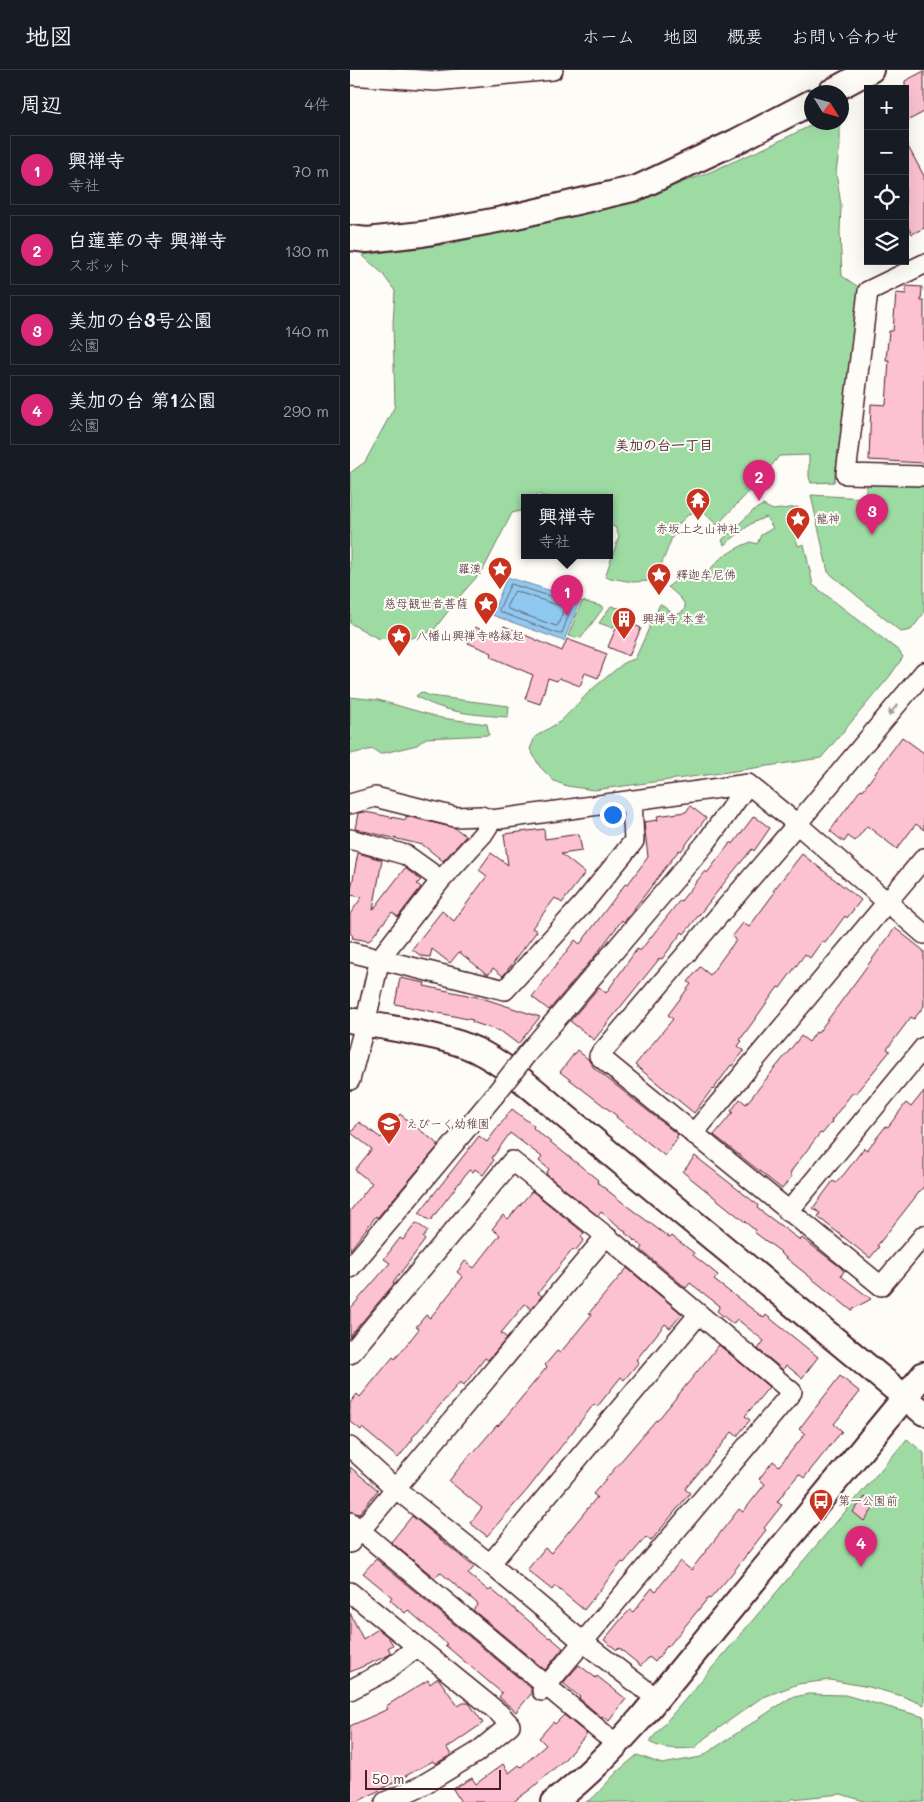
<!DOCTYPE html>
<html lang="ja">
<head>
<meta charset="utf-8">
<style>
	:root { --surface:#171b24; --page:#20242c; --text:#f1f3f6; --muted:#9ea1a6; --line:#363941; --accent:#db2777 }
	body { margin:0; font-family:Mali,"Klee One",sans-serif; background:var(--page); color:var(--text) }
	.controls { position:absolute; right:15px; top:15px; display:grid; overflow:hidden; border-radius:0px; box-shadow:0 5px 20px #0002 }
	.controls button { width:45px; height:45px; display:grid; place-items:center; padding:0; border:0; border-bottom:1px solid var(--line); background:var(--surface); color:var(--text); font:25px sans-serif }
	.compass { position:absolute; left:454px; top:15px; width:45px; height:45px; border-radius:50%; background:var(--surface); box-shadow:0 5px 20px #0002; rotate:127deg }
	.scale { position:absolute; left:15px; bottom:12px; width:136px; box-sizing:border-box; padding-left:5px; border:2px solid #4a1f2b; border-top:0; font-size:14px; line-height:18px; white-space:nowrap; color:#4a1f2b; -webkit-text-stroke:4px #fdfcf7; paint-order:stroke }
	.you { position:absolute; left:262px; top:744px; width:18px; height:18px; margin:-12px; border:4px solid #fff; border-radius:50%; background:#1a73e8; box-shadow:0 0 0 8px #1a73e833 }
	.badge { display:grid; place-items:center; width:32px; height:32px; border-radius:50%; background:var(--accent); color:#fff; font-size:16px; font-weight:700 }
	.pin { position:absolute; translate:-50% -41px; filter:drop-shadow(0 1px 2px #0008) }
	.pin::after { content:''; position:absolute; top:26px; width:18px; height:15px; background:inherit; clip-path:polygon(0 0,100% 0,50% 100%) }
	.popup { position:absolute; left:171px; top:424px; width:92px; height:65px; box-sizing:border-box; display:grid; place-content:center; border-radius:0px; background:var(--surface); filter:drop-shadow(0 1px 4px #0005); font-size:16px; white-space:nowrap; color:var(--muted) }
	.popup b { font-size:19px; color:var(--text) }
	.popup::after { content:''; position:absolute; left:50%; top:100%; margin-left:-10px; border:10px solid transparent; border-top-color:var(--surface) }
	.list { margin:0; padding:0; list-style:none }
	h2 { display:flex; justify-content:space-between; align-items:center; height:65px; margin:0; padding:0 20px; font-size:21px }
	h2 small { font-size:16px; font-weight:400; color:var(--muted) }
	.list li { display:grid; grid-template-columns:32px 1fr auto; gap:15px; align-items:center; box-sizing:border-box; height:70px; margin:0 10px 10px; padding:0 10px; border:1px solid var(--line); border-radius:0px }
	.list b { display:block; font-size:19px; white-space:nowrap }
	.list p { margin:0; font-size:16px; white-space:nowrap; color:var(--muted) }
	.list em { font-size:16px; font-style:normal; color:var(--muted) }
	.icon { flex:none; width:28px; height:28px; fill:none; stroke:currentColor; stroke-width:2; stroke-linecap:round; stroke-linejoin:round }
	.map { position:relative; flex:none; width:574px; height:1732px; overflow:hidden }
	header { display:flex; align-items:center; gap:30px; box-sizing:border-box; height:70px; padding:0 25px; background:var(--surface); border-bottom:1px solid var(--line) }
	header strong { font-size:24px }
	nav { display:flex; gap:28px; margin-inline-start:auto; font-size:18px }
	main { display:flex }
	aside { flex:1; background:var(--surface) }
	.map>svg:first-child { display:block }
</style>
</head>
<body>
<header>
<strong>地図</strong>
<nav><a>ホーム</a><a>地図</a><a>概要</a><a>お問い合わせ</a></nav>
</header>
<main>
<aside>
<h2>周辺<small>4件</small></h2>
<ul class="list">
<li><span class="badge">1</span><div><b>興禅寺</b><p>寺社</p></div><em>70 m</em></li>
<li><span class="badge">2</span><div><b>白蓮華の寺 興禅寺</b><p>スポット</p></div><em>130 m</em></li>
<li><span class="badge">3</span><div><b>美加の台3号公園</b><p>公園</p></div><em>140 m</em></li>
<li><span class="badge">4</span><div><b>美加の台 第1公園</b><p>公園</p></div><em>290 m</em></li>
</ul>
</aside>
<div class="map">
<svg width="574" height="1732" viewBox="0 0 574 1732">
	<rect width="100%" height="100%" fill="#fdfcf7"/>
	<filter id="ink" filterUnits="userSpaceOnUse"><feTurbulence type="fractalNoise" baseFrequency=".02" numOctaves="2"/><feDisplacementMap in="SourceGraphic" scale="10" xChannelSelector="R" yChannelSelector="G"/><feConvolveMatrix kernelMatrix="1 2 1 2 8 2 1 2 1" color-interpolation-filters="sRGB"/></filter>
	<g filter="url(#ink)">
		<path fill="#9edba3" stroke="#747d67" d="M466,53H485L490,55V75L486,102L491,135L490,162L492,206L510,218L484,412L461,413L459,407V385L429,386L413,407L367,455L352,441C323,441 320,483 307,502C305,505 302,508 299,511L283,512L255,507L269,466L265,457L260,455V427H197L187,424L185,427H174V440L162,443L133,500L109,527L83,561L55,570L27,568L0,553V403L15,392L45,336L43,253L45,221L32,203L12,185L99,174L270,134L353,105L417,77Z
			M517,414L574,416V543L561,560L551,562L478,502L461,425L515,428Z
			M413,435L423,440L448,437L451,463L445,465L448,476L454,474L463,515L549,581L553,587L540,606L471,688L378,702L244,720L217,716L204,711L190,697L180,679L185,667L211,651L241,620L275,592L285,589L310,534L325,545C347,539 327,525 318,517L325,511L342,502L353,507C359,502 363,495 369,490C379,482 390,476 401,472L407,474L411,465L423,458L416,447L402,453L374,475L372,470L404,440Z
			M232,531L254,537L231,568L218,566Z
			M261,536L272,539L278,544L276,549L268,547L263,558L249,553Z
			M71,622L80,626L159,636L158,647C127,645 93,643 66,626Z
			M0,627L28,630L91,648L137,654L139,665L76,668L67,675L30,684L23,679L0,684Z
			M557,1369L574,1383V1635L552,1626L519,1617L480,1610L448,1614L411,1628L355,1668L345,1678C328,1679 314,1680 299,1672Z
			M458,1624L495,1625L574,1647V1732H517L491,1724L442,1729L439,1732H236L244,1727L267,1702L287,1685L312,1694L351,1687L440,1628Z"/>
		<path fill="#90c9ef" stroke="#7485a1" d="M157,507L230,530L214,571L142,545Z"/>
		<g fill="none" stroke-linecap="round" stroke-linejoin="round">
			<path stroke="#666379" stroke-width="1" d="M161,514L222,533V536L212,563L209,564L150,542L149,540Z
				M165,521L213,537L214,539L208,555L206,556L158,539L157,536Z"/>
		</g>
		<path fill="#fcc2d3" stroke="#4a1f2b" d="M574,1V42L555,52V11Z
			M555,71L574,106V158L562,164L555,152Z
			M556,216L572,217L571,231H574V393L519,390L521,334L536,335L539,290H536L539,261H543L546,223L556,224Z
			M270,549L291,558L279,586L258,577Z
			M154,556L212,581L217,569L257,584L248,608L235,603L230,616L209,608L207,611L198,608L190,634L175,629L183,605L141,587L142,583L118,573L125,557L143,565V563L150,565Z
			M552,667L574,683V760L566,754L547,779L517,756L505,771L498,766L494,772L480,761L511,719L513,720Z
			M340,736L356,748L331,781L329,780L274,852L272,850L245,886L199,940L182,927L225,870L230,874L276,813L278,814L298,787L294,752L308,750L307,746L336,742Z
			M15,742L56,750V746L105,758L116,766L93,791L73,775L5,759L8,743Z
			M404,746L420,758L404,781L402,779L378,808L334,864L332,862L312,889L310,888L244,970L220,951L249,917L256,923L287,879L290,881L330,830L331,831L355,801L357,803L381,772L383,774Z
			M194,759L195,769L229,764L232,781L211,784L235,803L212,833L205,828L182,858L187,861L153,906L143,898L139,904H137L109,882L100,893L82,879L80,887L71,886L62,879L92,841L104,851L137,806L129,800L141,783L158,795L154,764Z
			M8,783L32,790L23,840L55,798L71,810L67,814L71,817L48,847L42,842L19,871L2,868L3,866L0,863V844L12,827L0,825Z
			M452,784L511,830L497,848L495,846L475,873L472,871L460,888L455,884L430,918L428,917L390,970L392,971L388,976L394,981L382,996L381,995L363,1020L362,1019L344,1043L285,995L323,949L318,945L341,914L338,912L350,897L360,905L386,870L382,867L393,853L399,857L425,822L423,821Z
			M545,858L574,881V936L564,949L561,947L537,979L540,981L524,1001L505,1024L503,1022L481,1051L482,1052L472,1064L470,1063L442,1100L440,1104L442,1106L432,1119L364,1065L383,1042L381,1041L390,1029L396,1034L451,966L459,972L466,962L468,963Z
			M50,908L75,913L74,916L132,928L190,947L168,974L152,962L122,952L123,950L45,934Z
			M227,980L238,989L243,997L328,1065L326,1067L328,1068L315,1086L266,1047L267,1046L210,1002Z
			M574,1021V1116L527,1176L529,1177L520,1188L468,1147L470,1143L463,1138L483,1111L486,1113L495,1103L514,1078L517,1080L536,1056L538,1057L556,1033L561,1037Z
			M162,1039L184,1056L183,1058L248,1110L247,1112L277,1136L320,1168L322,1166L344,1183L343,1185L368,1205L364,1210L414,1248L416,1245L468,1287L452,1308L436,1295L433,1300L408,1279L414,1271L387,1249L383,1254L367,1241L370,1236L340,1213L336,1218L291,1180L293,1177L275,1163L276,1162L251,1142L248,1146L196,1104L199,1099L189,1091L192,1087L160,1063L142,1088L144,1090L133,1105L125,1099L123,1102L119,1100L80,1151L69,1143L129,1066L137,1072Z
			M50,1044L89,1075L27,1148L26,1146L0,1180V1141L22,1113L5,1100L22,1079L1,1063L9,1052L31,1068Z
			M345,1086L408,1135L407,1138L450,1170L452,1168L489,1196L494,1201L491,1206L521,1229L501,1240L430,1183L431,1182L404,1162L405,1160L333,1102Z
			M182,1121L234,1163L231,1167L234,1170L225,1181L223,1179L188,1223L192,1226L181,1239L175,1234L151,1263L157,1268L138,1290L135,1288L114,1315L110,1312L62,1368L63,1369L48,1388L12,1358L11,1360L0,1351V1333L7,1324L10,1327L43,1287L45,1289L69,1259L66,1257L76,1245L80,1248L113,1207L107,1202L115,1191L124,1198L150,1165L142,1159L153,1145L158,1149Z
			M66,1153L78,1161L73,1168L75,1170L43,1213L44,1214L0,1266V1239L40,1193L34,1189L50,1168L53,1170Z
			M277,1198L332,1244L320,1258L315,1254L286,1290L289,1292L274,1310L271,1307L247,1337L244,1334L178,1419L137,1466L120,1453L132,1438L99,1411L122,1382L123,1383L147,1355L148,1356L197,1297L195,1295L207,1281L210,1283L242,1244L239,1243Z
			M369,1275L419,1317L395,1346L400,1350L387,1366L382,1362L357,1393L335,1419L340,1423L301,1471L296,1467L274,1493L272,1492L234,1540L205,1516L202,1520L177,1500L195,1478L201,1483L247,1427L243,1424L306,1350L307,1351Z
			M490,1306L510,1322L484,1354L492,1361L454,1408L449,1404L439,1416L427,1432L432,1435L414,1458L416,1460L380,1506L360,1529L358,1528L318,1577L317,1576L305,1592L299,1587L291,1596L269,1578L267,1580L254,1570L272,1548L280,1540L283,1542L302,1518L306,1521L330,1491L341,1500L389,1439L393,1442L415,1414L409,1409L423,1391L429,1396L455,1364L449,1359Z
			M0,1397L28,1420L9,1444L0,1441Z
			M515,1427L526,1435L514,1451L503,1442Z
			M62,1446L124,1497L118,1504L139,1521L141,1519L199,1568L200,1567L213,1578L195,1600L123,1540L128,1534L90,1502L85,1508L41,1472Z
			M26,1489L181,1618V1624L166,1642L149,1627L152,1623L95,1575L97,1574L58,1540L55,1543L40,1530L42,1527L13,1503Z
			M0,1543L13,1569L28,1559L38,1567L43,1575L38,1578L41,1583L39,1585L0,1602Z
			M229,1595L246,1608L247,1606L276,1629L259,1651L252,1646L251,1647L229,1628L230,1627L213,1613Z
			M88,1608L108,1636L113,1633H119L133,1653L97,1678L101,1685L85,1694L83,1691L26,1722L7,1732H0V1656L38,1639L36,1636L78,1610L80,1614Z
			M214,1645L237,1664L215,1689L181,1719L163,1732H111L103,1719L122,1708L126,1714L153,1694L159,1703L169,1695L171,1697L196,1675L189,1668L203,1652L205,1654Z"/>
		<g fill="none" stroke-linecap="round" stroke-linejoin="round">
			<defs>
				<path id="minor" d="M0,5L85,11L203,0
					M574,194L518,221L496,404L574,406
					M574,602L447,754L249,986L531,1216L574,1165
					M0,734L25,727L105,747L131,746L142,750
					M0,769L56,785L91,810
					M0,882L155,920L232,835L284,771L282,730
					M176,985L355,774L398,714
					M0,1010L15,954L30,888L91,810L133,764L142,750L398,714L447,754L574,864
					M343,1064L574,788
					M438,1142L574,977
					M0,1198L144,1026
					M0,1284L162,1091L256,1166L442,1322L192,1621
					M0,1377L46,1419L140,1494L233,1572L306,1628
					M0,1452L254,1664
					M0,1473L256,1166
					M140,1494L349,1244
					M0,1522L149,1643L160,1655L126,1683L71,1716L35,1732
					M0,1620L36,1601L67,1577"/>
				<path id="tertiary" d="M480,22L521,0
					M0,168L17,170L72,164L153,149L287,118L387,71L462,32
					M0,950C38,959 92,964 126,980C160,997 192,1027 221,1051L574,1343
					M204,1732C236,1708 264,1678 291,1648L574,1304"/>
			</defs>
			<use href="#minor" stroke="#4a1f2b" stroke-width="22"/>
			<use href="#tertiary" stroke="#4a1f2b" stroke-width="28"/>
			<use href="#minor" stroke="#fdfcf7" stroke-width="19"/>
			<use href="#tertiary" stroke="#fdfcf7" stroke-width="24"/>
			<defs>
				<path id="minor-bridge" d="M144,1026L176,985"/>
			</defs>
			<use href="#minor-bridge" stroke="#4a1f2b" stroke-width="22" stroke-linecap="butt"/>
			<use href="#minor-bridge" stroke="#fdfcf7" stroke-width="19"/>
		</g>
		<defs><path id="oneway-solid" d="M-6-.8H1V-3.2L6.5 0L1 3.2V.8H-6Z" transform="scale(1.25)"/></defs>
		<use fill="#ac999b" href="#oneway-solid" transform="translate(543 640) rotate(130)"/>
	</g>
	<defs>
		<symbol id="temple-pin" viewBox="-11 -11 22 30"><path d="M0 17L-7.5 6A9.5 9.5 0 1 1 7.5 6Z" fill="#c8321e" stroke="#fdfcf7"/><path d="M0-6L5-2H3V0L6.5 2.5H4V6H1.5V3h-3V6H-4V2.5H-6.5L-3 0V-2H-5Z" fill="#fff"/></symbol>
		<symbol id="sight-pin" viewBox="-11 -11 22 30"><path d="M0 17L-7.5 6A9.5 9.5 0 1 1 7.5 6Z" fill="#c8321e" stroke="#fdfcf7"/><path d="M0-6L1.8-2.2L6-1.7L2.9 1.2L3.7 5.4L0 3.3L-3.7 5.4L-2.9 1.2L-6-1.7L-1.8-2.2Z" fill="#fff"/></symbol>
		<symbol id="building-pin" viewBox="-11 -11 22 30"><path d="M0 17L-7.5 6A9.5 9.5 0 1 1 7.5 6Z" fill="#c8321e" stroke="#fdfcf7"/><path d="M-4-6H4V6H1V3H-1V6H-4ZM-2.5-4.3h1.7v1.8h-1.7ZM.8-4.3h1.7v1.8H.8ZM-2.5-1h1.7V.8h-1.7ZM.8-1h1.7V.8H.8Z" fill="#fff"/></symbol>
		<symbol id="school-pin" viewBox="-11 -11 22 30"><path d="M0 17L-7.5 6A9.5 9.5 0 1 1 7.5 6Z" fill="#c8321e" stroke="#fdfcf7"/><path d="M0-5L7-2L0 1L-7-2ZM-4 1L0 2.5L4 1V4Q0 6-4 4Z" fill="#fff"/></symbol>
		<symbol id="bus-pin" viewBox="-11 -11 22 30"><path d="M0 17L-7.5 6A9.5 9.5 0 1 1 7.5 6Z" fill="#c8321e" stroke="#fdfcf7"/><path d="M-5-6H5V4H4V6H2V4H-2V6H-4V4H-5ZM-3.5-4V0h7V-4ZM-3.5 1.2v1.5H-2V1.2ZM2 1.2v1.5H3.5V1.2Z" fill="#fff"/></symbol>
	</defs>
	<g fill-rule="evenodd">
		<use href="#temple-pin" x="334" y="416" width="28" height="38"/>
		<use href="#sight-pin" x="434" y="435" width="28" height="38"/>
		<use href="#sight-pin" x="136" y="485" width="28" height="38"/>
		<use href="#sight-pin" x="295" y="491" width="28" height="38"/>
		<use href="#sight-pin" x="122" y="520" width="28" height="38"/>
		<use href="#building-pin" x="260" y="535" width="28" height="38"/>
		<use href="#sight-pin" x="35" y="552" width="28" height="38"/>
		<use href="#school-pin" x="25" y="1040" width="28" height="38"/>
		<use href="#bus-pin" x="457" y="1417" width="28" height="38"/>
	</g>
	<g text-anchor="middle" stroke-width="4" stroke-linejoin="round" paint-order="stroke">
		<g font-size="12" fill="#4a1f2b" stroke="#fdfcf7" text-anchor="start">
			<text x="466" y="453">龍神</text>
			<text x="348" y="463" text-anchor="middle">赤坂上之山神社</text>
			<text x="132" y="503" text-anchor="end">羅漢</text>
			<text x="326" y="509">釋迦牟尼佛</text>
			<text x="118" y="538" text-anchor="end">慈母観世音菩薩</text>
			<text x="292" y="553">興禅寺 本堂</text>
			<text x="66" y="570">八幡山興禅寺略縁起</text>
			<text x="56" y="1058">えぴーく幼稚園</text>
			<text x="488" y="1435">第一公園前</text>
		</g>
		<g font-size="14" font-weight="bold" fill="#4a1f2b" stroke="#fdfcf7">
			<text x="314" y="380">美加の台一丁目</text>
		</g>
	</g>
</svg>
<div class="controls">
<button>+</button>
<button>−</button>
<button><svg class="icon" aria-label="locate" viewBox="0 0 24 24"><circle cx="12" cy="12" r="6"/><path d="M12 2v4M12 18v4M2 12h4M18 12h4"/></svg></button>
<button><svg class="icon" aria-label="layers" viewBox="0 0 24 24"><path d="M12 4l9 5-9 5-9-5zM3 14l9 5 9-5"/></svg></button>
</div>
<svg class="compass" viewBox="-18 -18 36 36"><path d="M0-13l5 13h-10z" fill="#e53935"/><path d="M0 13l5-13h-10z" fill="#9ea1a6"/></svg>
<div class="scale">50 m</div>
<div class="you"></div>
<div class="pin badge" style="left:217px;top:546px">1</div>
<div class="popup"><b>興禅寺</b>寺社</div>
<div class="pin badge" style="left:409px;top:431px">2</div>
<div class="pin badge" style="left:522px;top:465px">3</div>
<div class="pin badge" style="left:511px;top:1497px">4</div>
</div>
</main>
</body>
</html>
